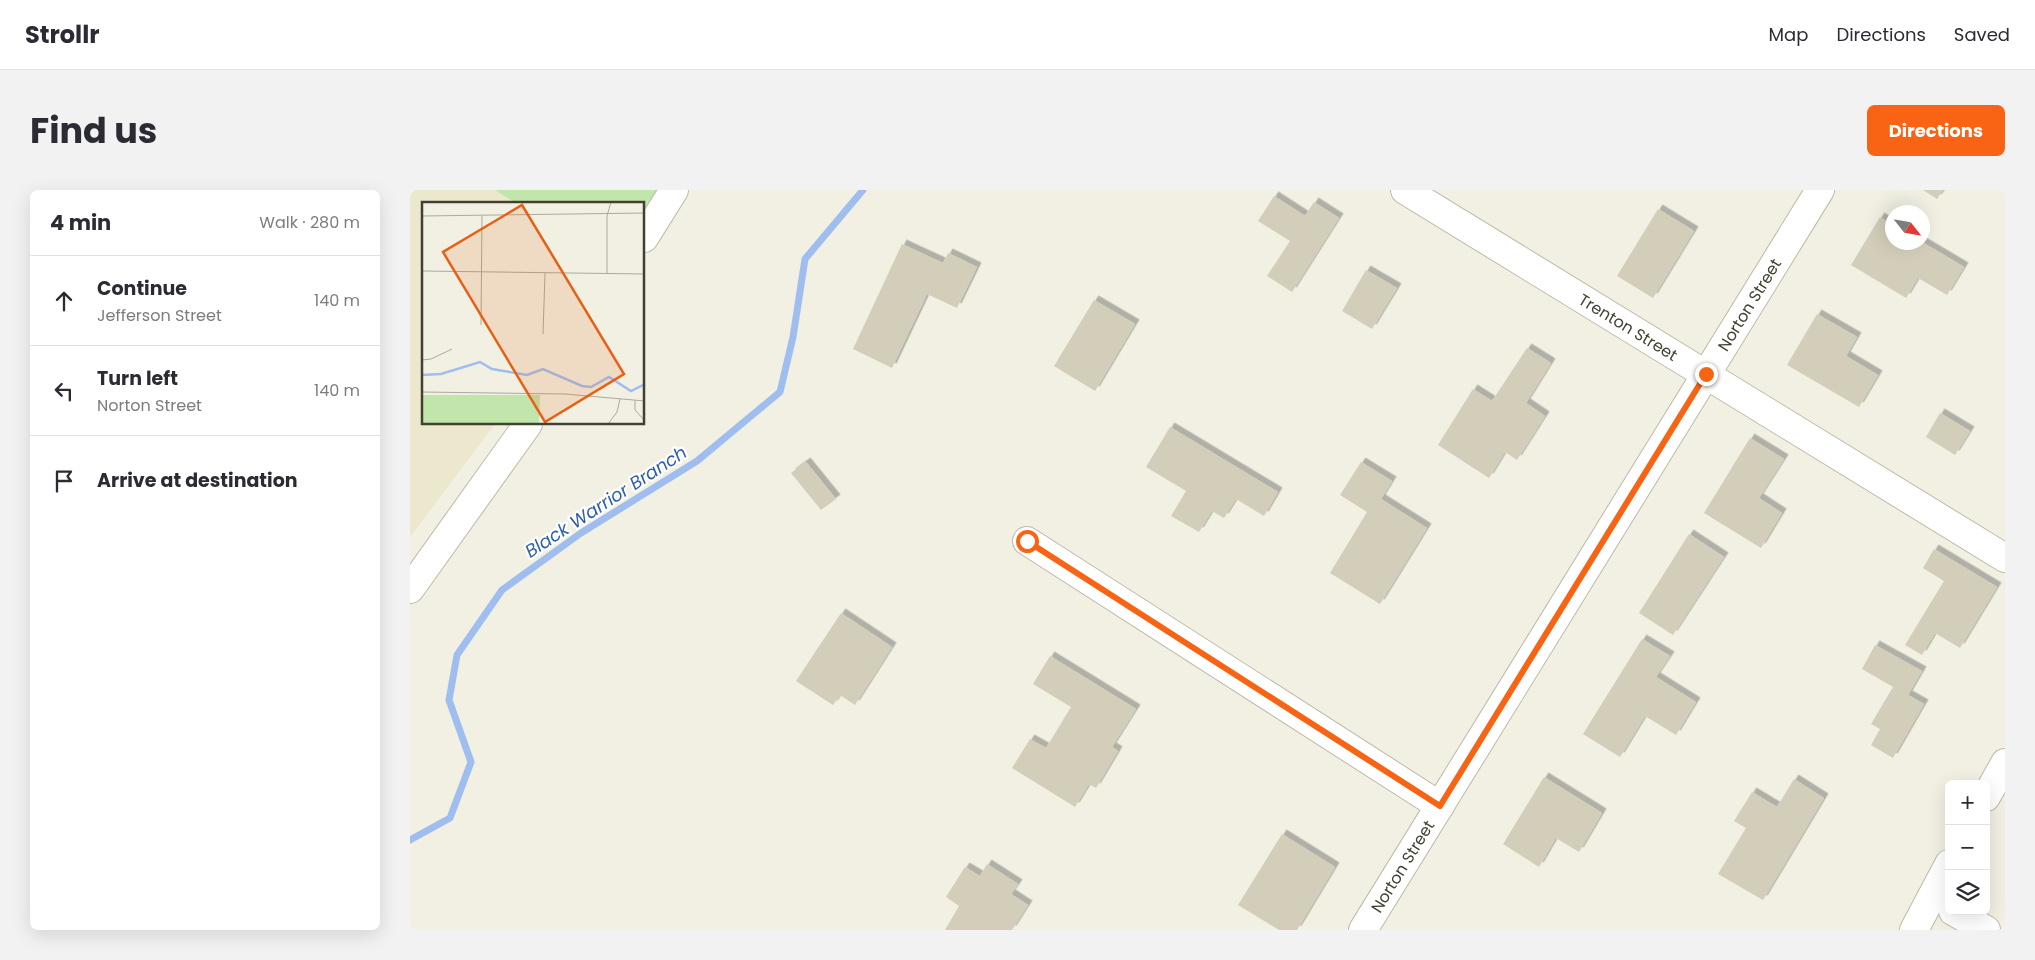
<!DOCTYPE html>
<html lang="en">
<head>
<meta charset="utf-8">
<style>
	:root { --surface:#fff; --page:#f2f2f3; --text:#2b2b33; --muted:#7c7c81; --line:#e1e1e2; --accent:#f86413 }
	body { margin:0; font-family:Poppins,sans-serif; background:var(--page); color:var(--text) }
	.controls { position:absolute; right:15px; bottom:15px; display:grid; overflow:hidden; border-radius:8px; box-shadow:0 5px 20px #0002 }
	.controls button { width:45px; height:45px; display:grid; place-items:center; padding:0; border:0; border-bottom:1px solid var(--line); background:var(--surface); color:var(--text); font:25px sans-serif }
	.compass { position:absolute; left:1475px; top:15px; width:45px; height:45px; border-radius:50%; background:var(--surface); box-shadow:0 5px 20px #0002; rotate:121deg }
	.stop { position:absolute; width:15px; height:15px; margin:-11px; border:4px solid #f86413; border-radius:50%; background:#fff }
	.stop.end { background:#f86413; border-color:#fff; box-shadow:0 1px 5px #0008 }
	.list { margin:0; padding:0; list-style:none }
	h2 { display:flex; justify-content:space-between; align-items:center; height:65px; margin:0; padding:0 20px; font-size:21px }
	h2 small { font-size:16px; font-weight:400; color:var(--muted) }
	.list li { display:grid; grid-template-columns:32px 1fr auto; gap:15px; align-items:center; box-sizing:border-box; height:90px; padding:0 20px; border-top:1px solid var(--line) }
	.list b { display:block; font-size:19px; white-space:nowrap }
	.list p { margin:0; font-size:16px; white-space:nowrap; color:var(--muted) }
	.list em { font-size:16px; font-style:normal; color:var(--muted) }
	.icon { flex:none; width:28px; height:28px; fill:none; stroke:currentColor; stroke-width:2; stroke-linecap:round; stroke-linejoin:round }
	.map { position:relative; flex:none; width:1595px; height:740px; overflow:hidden; border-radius:8px }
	header { display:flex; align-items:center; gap:30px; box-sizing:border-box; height:70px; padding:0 25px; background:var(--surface); border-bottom:1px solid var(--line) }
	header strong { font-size:24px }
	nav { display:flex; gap:28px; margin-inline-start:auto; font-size:18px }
	.intro { display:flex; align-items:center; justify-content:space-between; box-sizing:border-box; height:120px; padding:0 30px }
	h1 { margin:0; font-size:35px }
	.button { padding:12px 22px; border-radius:8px; background:var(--accent); color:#fff; font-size:18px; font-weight:700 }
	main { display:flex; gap:30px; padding:0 30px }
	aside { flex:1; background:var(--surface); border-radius:8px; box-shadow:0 5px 20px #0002 }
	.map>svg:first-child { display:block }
</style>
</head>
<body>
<header>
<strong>Strollr</strong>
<nav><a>Map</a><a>Directions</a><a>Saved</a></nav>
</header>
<div class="intro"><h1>Find us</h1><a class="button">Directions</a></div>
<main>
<aside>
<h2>4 min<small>Walk · 280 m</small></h2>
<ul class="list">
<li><svg class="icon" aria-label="ahead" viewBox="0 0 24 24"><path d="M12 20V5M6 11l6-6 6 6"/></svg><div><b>Continue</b><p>Jefferson Street</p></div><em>140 m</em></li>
<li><svg class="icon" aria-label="left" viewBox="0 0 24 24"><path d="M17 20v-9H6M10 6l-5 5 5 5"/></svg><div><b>Turn left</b><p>Norton Street</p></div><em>140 m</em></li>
<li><svg class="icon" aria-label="arrive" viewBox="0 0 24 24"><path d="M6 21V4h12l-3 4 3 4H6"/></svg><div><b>Arrive at destination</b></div></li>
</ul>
</aside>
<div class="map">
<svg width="1595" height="740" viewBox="0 0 1595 740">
	<defs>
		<filter id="shadow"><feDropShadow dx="4.5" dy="-4.5" stdDeviation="0" flood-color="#0004"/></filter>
	</defs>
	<rect width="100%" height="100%" fill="#f1f0e3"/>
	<path fill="#ebe8cd" d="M0,0H85L107,14H14V234H85L0,347Z"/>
	<path fill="#c0e6ab" d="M85,0H249L234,25V14H107Z"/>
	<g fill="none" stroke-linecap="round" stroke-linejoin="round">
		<path stroke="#9fbeef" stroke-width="7" d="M0,650L40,628L61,572L39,510L47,465L92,400L171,343L287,271L370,202L383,147L395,69L453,0"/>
	</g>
	<path fill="#d3ceb9" filter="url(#shadow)" d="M1513,0H1533L1527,9Z
		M864,6L895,26L904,12L929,28L882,102L857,86L880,51L848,31Z
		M1248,19L1284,41L1243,108L1207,86Z
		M1470,27L1482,35V52H1512L1554,77L1537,105L1508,88L1496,108L1441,75Z
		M492,54L533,73L538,63L567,77L547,118L517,104L482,178L443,159Z
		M956,80L987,98L962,139L932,121Z
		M684,110L725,134L685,201L644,176Z
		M1407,124L1447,147L1436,166L1468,185L1449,217L1377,175Z
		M1117,158L1141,173L1116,213L1135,226L1107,270L1095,262L1079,288L1028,255L1063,199L1082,211Z
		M1530,223L1560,241L1545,265L1516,247Z
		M760,237L868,302L854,326L826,309L814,328L802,321L789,342L761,326L776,301L736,277Z
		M1340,248L1374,269L1349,308L1372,323L1351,358L1294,323Z
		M396,272L426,309L411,320L381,283Z
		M951,272L982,291L971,309L1017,338L970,414L920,383L957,322L930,305Z
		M1279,344L1314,367L1263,445L1229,423Z
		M1524,359L1587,397L1550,458L1525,443L1512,465L1495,455L1534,391L1513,378Z
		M431,423L482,457L445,515L430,505L423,515L386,491Z
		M1232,449L1260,466L1246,487L1286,512L1266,545L1235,526L1210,567L1173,544Z
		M1465,455L1512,481L1498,505L1514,514L1483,568L1461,555L1470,539L1461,534L1483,497L1452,479Z
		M640,466L726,519L702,557L708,561L686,598L679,594L665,617L602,578L620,549L636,558L661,517L623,494Z
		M1134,587L1192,623L1169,662L1146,648L1129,677L1093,654Z
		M1384,589L1414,608L1353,710L1308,684L1336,638L1324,631L1342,602L1367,617Z
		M872,644L925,677L887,740H869L828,715Z
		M577,674L608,694L601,704L618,715L602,740H535L549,716L536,707L555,677L570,686Z"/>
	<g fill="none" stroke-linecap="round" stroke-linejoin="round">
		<defs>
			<g id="minor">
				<path id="s1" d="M995,0L1595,368"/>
				<path d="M234,48L264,0"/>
				<path d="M617,351L1030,616"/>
				<path d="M0,399L118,234"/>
				<path d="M1576,607L1595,573"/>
				<path d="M1543,721L1576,740"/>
				<path id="s2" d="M953,740L1410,0"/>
				<path d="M1504,740L1539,674"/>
			</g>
		</defs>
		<use href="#minor" stroke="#bdb9a6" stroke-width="30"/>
		<use href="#minor" stroke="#fff" stroke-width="28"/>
	</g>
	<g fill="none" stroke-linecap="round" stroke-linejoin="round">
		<path stroke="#f86413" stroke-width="6" d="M617,351L1030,616L1296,184"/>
	</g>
	<g text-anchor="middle" stroke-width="4.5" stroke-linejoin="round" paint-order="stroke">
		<g font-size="16" fill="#434033" stroke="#fff">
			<text dy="6" stroke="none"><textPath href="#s2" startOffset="735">Norton Street</textPath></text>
			<text dy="6" stroke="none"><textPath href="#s1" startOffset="262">Trenton Street</textPath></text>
			<text dy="6" stroke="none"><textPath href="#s2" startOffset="75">Norton Street</textPath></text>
		</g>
		<g font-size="18" font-style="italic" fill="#2e5ead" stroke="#fff">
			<text transform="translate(196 312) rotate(-33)" y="6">Black Warrior Branch</text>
		</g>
	</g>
	<g transform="translate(12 12)">
		<rect width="222" height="222" fill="#f1f0e3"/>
		<path d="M0,193H118L117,222H0Z" fill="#c0e6ab"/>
		<path fill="none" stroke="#9fbeef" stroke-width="2.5" d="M0,173L19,172L58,160L70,167L105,173L121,167L160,184L169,185L187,175L209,189L223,182"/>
		<path fill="none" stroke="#abaa9d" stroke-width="1" d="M0,14L223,11M0,69L223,72M185,72V14L189,0M59,123L60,14M121,132L123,71M0,158L9,157L30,147M0,190L143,192L223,199M213,198V208L223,219M186,222L195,210L198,197"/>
		<path fill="#e66016" fill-opacity="0.15" stroke="#e66016" stroke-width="2.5" d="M100,3L202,172L123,220L21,50Z"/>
		<rect width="222" height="222" fill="none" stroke="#434033" stroke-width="2.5"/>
	</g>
</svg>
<div class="controls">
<button>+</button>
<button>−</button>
<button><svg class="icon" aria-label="layers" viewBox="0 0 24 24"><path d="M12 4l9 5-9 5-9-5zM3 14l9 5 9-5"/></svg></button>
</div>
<svg class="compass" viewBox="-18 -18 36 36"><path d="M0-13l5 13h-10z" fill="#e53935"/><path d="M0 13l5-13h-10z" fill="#7c7c81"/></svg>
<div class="stop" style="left:617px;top:351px"></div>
<div class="stop end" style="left:1296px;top:184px"></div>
</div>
</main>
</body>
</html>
